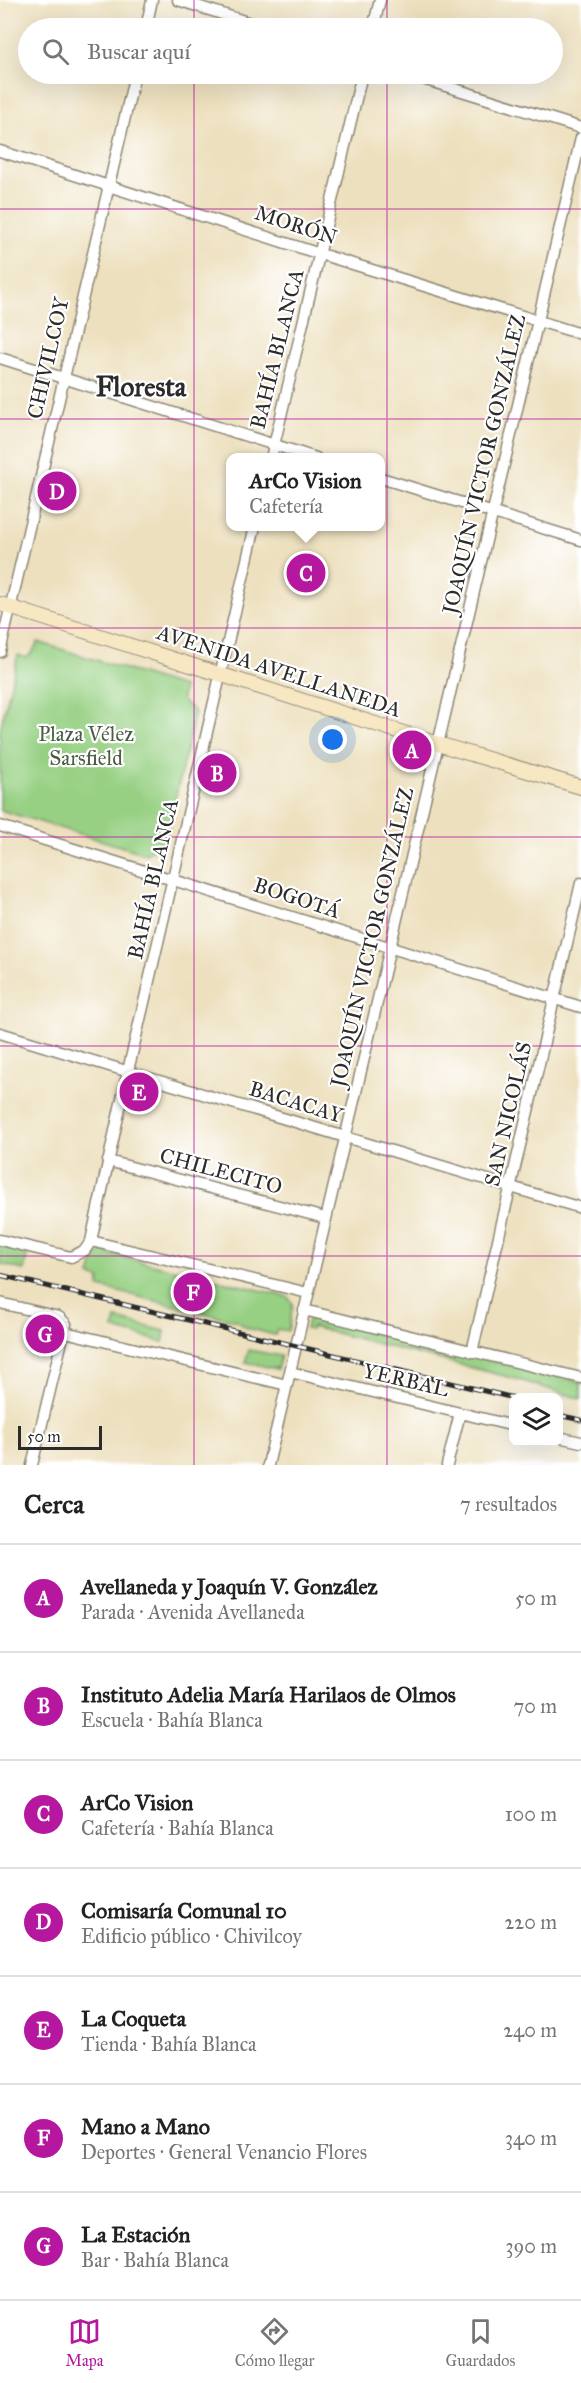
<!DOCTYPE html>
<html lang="es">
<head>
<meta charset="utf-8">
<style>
	:root { --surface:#fff; --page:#f6f6f6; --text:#222; --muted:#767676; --line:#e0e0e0; --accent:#b5179e }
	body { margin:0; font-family:"IM FELL Great Primer",serif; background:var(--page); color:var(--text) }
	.controls { position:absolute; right:18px; bottom:18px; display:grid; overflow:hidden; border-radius:12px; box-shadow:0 6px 24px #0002 }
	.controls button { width:54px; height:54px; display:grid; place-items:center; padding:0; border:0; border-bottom:2px solid var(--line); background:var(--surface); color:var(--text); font:30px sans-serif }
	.scale { position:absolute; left:18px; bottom:15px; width:84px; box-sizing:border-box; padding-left:6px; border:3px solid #2b2b2b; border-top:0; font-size:16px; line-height:21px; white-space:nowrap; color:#2b2b2b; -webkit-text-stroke:4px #fff; paint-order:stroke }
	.you { position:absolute; left:333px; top:740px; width:21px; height:21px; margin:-15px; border:4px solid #fff; border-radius:50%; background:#1a73e8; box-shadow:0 0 0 9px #1a73e833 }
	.badge { display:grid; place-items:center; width:39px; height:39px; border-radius:50%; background:var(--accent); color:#fff; font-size:20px; font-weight:700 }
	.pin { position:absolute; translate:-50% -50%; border:3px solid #fff; box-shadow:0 2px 6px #0006 }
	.popup { position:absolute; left:226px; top:453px; width:159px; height:78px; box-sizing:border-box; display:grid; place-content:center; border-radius:12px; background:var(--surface); filter:drop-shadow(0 2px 4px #0005); font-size:20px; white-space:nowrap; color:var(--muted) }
	.popup b { font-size:22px; color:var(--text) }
	.popup::after { content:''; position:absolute; left:50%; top:100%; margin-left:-12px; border:12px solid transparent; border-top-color:var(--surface) }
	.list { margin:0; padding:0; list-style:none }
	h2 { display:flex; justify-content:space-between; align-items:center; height:78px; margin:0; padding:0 24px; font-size:26px }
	h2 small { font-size:20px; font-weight:400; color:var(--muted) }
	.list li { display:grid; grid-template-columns:39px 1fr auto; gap:18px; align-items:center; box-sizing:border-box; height:108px; padding:0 24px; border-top:2px solid var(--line) }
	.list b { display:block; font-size:22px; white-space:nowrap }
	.list p { margin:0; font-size:20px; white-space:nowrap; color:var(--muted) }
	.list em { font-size:20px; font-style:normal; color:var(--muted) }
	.icon { flex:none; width:33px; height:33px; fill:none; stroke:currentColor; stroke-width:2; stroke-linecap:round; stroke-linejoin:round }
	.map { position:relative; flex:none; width:581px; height:1465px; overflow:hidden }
	.search { position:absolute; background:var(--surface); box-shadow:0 6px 24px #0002; left:18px; right:18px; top:18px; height:66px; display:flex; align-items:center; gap:15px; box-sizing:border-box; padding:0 21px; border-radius:33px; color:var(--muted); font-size:22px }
	.sheet { height:834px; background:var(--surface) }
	nav { display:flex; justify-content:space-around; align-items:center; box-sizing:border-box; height:84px; border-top:2px solid var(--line); background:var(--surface); font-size:16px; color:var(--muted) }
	nav a { display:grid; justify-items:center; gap:3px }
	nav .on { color:var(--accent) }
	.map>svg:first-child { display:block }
</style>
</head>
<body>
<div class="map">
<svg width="581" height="1465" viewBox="0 0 581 1465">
	<rect width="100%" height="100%" fill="#fff"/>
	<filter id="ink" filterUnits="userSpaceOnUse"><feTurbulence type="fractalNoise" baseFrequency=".0167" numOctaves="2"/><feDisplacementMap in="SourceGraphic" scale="12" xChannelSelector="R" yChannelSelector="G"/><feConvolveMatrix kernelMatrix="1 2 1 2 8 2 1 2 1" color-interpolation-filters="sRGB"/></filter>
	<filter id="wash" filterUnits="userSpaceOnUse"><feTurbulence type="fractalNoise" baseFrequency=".008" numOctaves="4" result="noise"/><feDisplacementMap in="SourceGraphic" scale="24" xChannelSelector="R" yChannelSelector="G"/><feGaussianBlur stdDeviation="1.35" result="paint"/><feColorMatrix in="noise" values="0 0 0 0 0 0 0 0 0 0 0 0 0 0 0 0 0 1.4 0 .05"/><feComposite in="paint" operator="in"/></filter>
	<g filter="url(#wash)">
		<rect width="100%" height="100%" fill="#ede0be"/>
		<path fill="#97d083" stroke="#617e57" stroke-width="1.5" d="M38,642L183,687L182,700L195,712L166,839L146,854L0,810V729L18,655L26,658L32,653Z
			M0,1245L28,1252L24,1270L0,1264Z
			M102,1252L288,1297L293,1304L288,1331L277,1329L275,1335L247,1328L237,1321L99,1287L100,1279L90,1276L95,1257Z
			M312,1318L581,1382V1399L516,1379L312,1327L311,1330L306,1329L308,1320Z
			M116,1319L165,1331L163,1342L114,1329Z
			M249,1350L281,1356L277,1369L245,1362Z"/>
	</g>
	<g filter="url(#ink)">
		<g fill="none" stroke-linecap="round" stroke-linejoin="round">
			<defs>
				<path id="street" d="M178,0L266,28
					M146,28L152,0
					M373,28L380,0
					M407,74L581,128
					M0,151L320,254L581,334
					M0,358L316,458
					M271,458L362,74
					M381,478L581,540
					M0,652L135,74
					M0,826L581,1007
					M0,1033L581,1208
					M108,1161L325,1218
					M0,1240L71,1257L85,1250L91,1241L128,1071L255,526
					M91,1241L308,1293
					M0,1303L59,1317L66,1324L32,1465
					M304,1310L581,1378
					M65,1332L287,1385
					M472,1352L581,883
					M290,1372L514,1426
					M558,1437L581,1442
					M268,1465L581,138
					M447,1465L460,1413"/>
				<path id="secondary" d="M0,604L438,744L581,787"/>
			</defs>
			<use href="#street" stroke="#8c8674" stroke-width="13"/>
			<use href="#secondary" stroke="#8c8674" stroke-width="16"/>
			<use href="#street" stroke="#fff" stroke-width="10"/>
			<use href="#secondary" stroke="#f7e8c3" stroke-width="14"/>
			<defs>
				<path id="rail" d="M0,1275L514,1398
					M558,1415L581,1420"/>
			</defs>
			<use href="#rail" stroke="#2b2b2b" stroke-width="5"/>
			<use href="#rail" stroke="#fff" stroke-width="3" stroke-dasharray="9" stroke-linecap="butt"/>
		</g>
	</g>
	<path fill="none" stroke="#b5179e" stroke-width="1.5" stroke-opacity="0.55" d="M194,0V28M387,0V28M194,74V1465M387,74V1465M0,209H581M0,419H581M0,628H581M0,837H581M0,1046H581M0,1256H581"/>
	<g text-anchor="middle" stroke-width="4.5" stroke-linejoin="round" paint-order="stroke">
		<g font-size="21" fill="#2b2b2b" stroke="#fff">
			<text transform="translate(296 225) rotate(18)" y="7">MORÓN</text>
			<text transform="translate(277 349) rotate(-76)" y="7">BAHÍA BLANCA</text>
			<text transform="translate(48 358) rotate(-77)" y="7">CHIVILCOY</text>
			<text transform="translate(484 464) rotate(-77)" y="7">JOAQUÍN VICTOR GONZÁLEZ</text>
			<text transform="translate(279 671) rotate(18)" y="7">AVENIDA AVELLANEDA</text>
			<text transform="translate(153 879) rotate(-77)" y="7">BAHÍA BLANCA</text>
			<text transform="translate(297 898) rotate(18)" y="7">BOGOTÁ</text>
			<text transform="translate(372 937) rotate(-77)" y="7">JOAQUÍN VICTOR GONZÁLEZ</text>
			<text transform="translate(296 1102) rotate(17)" y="7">BACACAY</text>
			<text transform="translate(508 1114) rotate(-77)" y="7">SAN NICOLÁS</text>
			<text transform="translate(221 1171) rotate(15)" y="7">CHILECITO</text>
			<text transform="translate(406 1380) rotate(13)" y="7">YERBAL</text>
		</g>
		<g font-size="21" fill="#4b5d45" stroke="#fff">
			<text x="86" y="741">Plaza Vélez<tspan x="86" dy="24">Sarsfield</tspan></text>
		</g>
		<g font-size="27" font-weight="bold" fill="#2b2b2b" stroke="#fff">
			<text x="141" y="396">Floresta</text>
		</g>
	</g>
</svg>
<div class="controls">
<button><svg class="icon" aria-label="layers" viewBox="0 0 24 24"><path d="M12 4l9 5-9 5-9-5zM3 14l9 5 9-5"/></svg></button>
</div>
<div class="scale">50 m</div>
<div class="you"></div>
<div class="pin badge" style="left:412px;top:750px">A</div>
<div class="pin badge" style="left:217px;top:773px">B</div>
<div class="pin badge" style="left:306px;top:573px">C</div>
<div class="popup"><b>ArCo Vision</b>Cafetería</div>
<div class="pin badge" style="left:57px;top:491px">D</div>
<div class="pin badge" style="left:139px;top:1092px">E</div>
<div class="pin badge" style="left:193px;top:1292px">F</div>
<div class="pin badge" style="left:45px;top:1334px">G</div>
<div class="search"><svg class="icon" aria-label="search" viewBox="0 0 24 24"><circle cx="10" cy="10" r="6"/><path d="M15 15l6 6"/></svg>Buscar aquí</div>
</div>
<section class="sheet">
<h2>Cerca<small>7 resultados</small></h2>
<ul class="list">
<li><span class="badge">A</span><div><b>Avellaneda y Joaquín V. González</b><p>Parada · Avenida Avellaneda</p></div><em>50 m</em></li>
<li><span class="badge">B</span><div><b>Instituto Adelia María Harilaos de Olmos</b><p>Escuela · Bahía Blanca</p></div><em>70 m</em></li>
<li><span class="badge">C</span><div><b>ArCo Vision</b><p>Cafetería · Bahía Blanca</p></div><em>100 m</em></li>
<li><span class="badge">D</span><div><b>Comisaría Comunal 10</b><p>Edificio público · Chivilcoy</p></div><em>220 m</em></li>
<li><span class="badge">E</span><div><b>La Coqueta</b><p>Tienda · Bahía Blanca</p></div><em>240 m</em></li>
<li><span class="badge">F</span><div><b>Mano a Mano</b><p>Deportes · General Venancio Flores</p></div><em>340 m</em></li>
<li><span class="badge">G</span><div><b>La Estación</b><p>Bar · Bahía Blanca</p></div><em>390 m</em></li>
</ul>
</section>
<nav>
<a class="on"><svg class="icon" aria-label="map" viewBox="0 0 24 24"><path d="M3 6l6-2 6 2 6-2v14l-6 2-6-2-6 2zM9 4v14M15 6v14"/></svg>Mapa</a>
<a><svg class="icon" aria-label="directions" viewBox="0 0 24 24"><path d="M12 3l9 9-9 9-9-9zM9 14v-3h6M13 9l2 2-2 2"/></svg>Cómo llegar</a>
<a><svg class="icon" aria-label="saved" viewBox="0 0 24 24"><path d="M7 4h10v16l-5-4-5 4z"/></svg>Guardados</a>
</nav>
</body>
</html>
